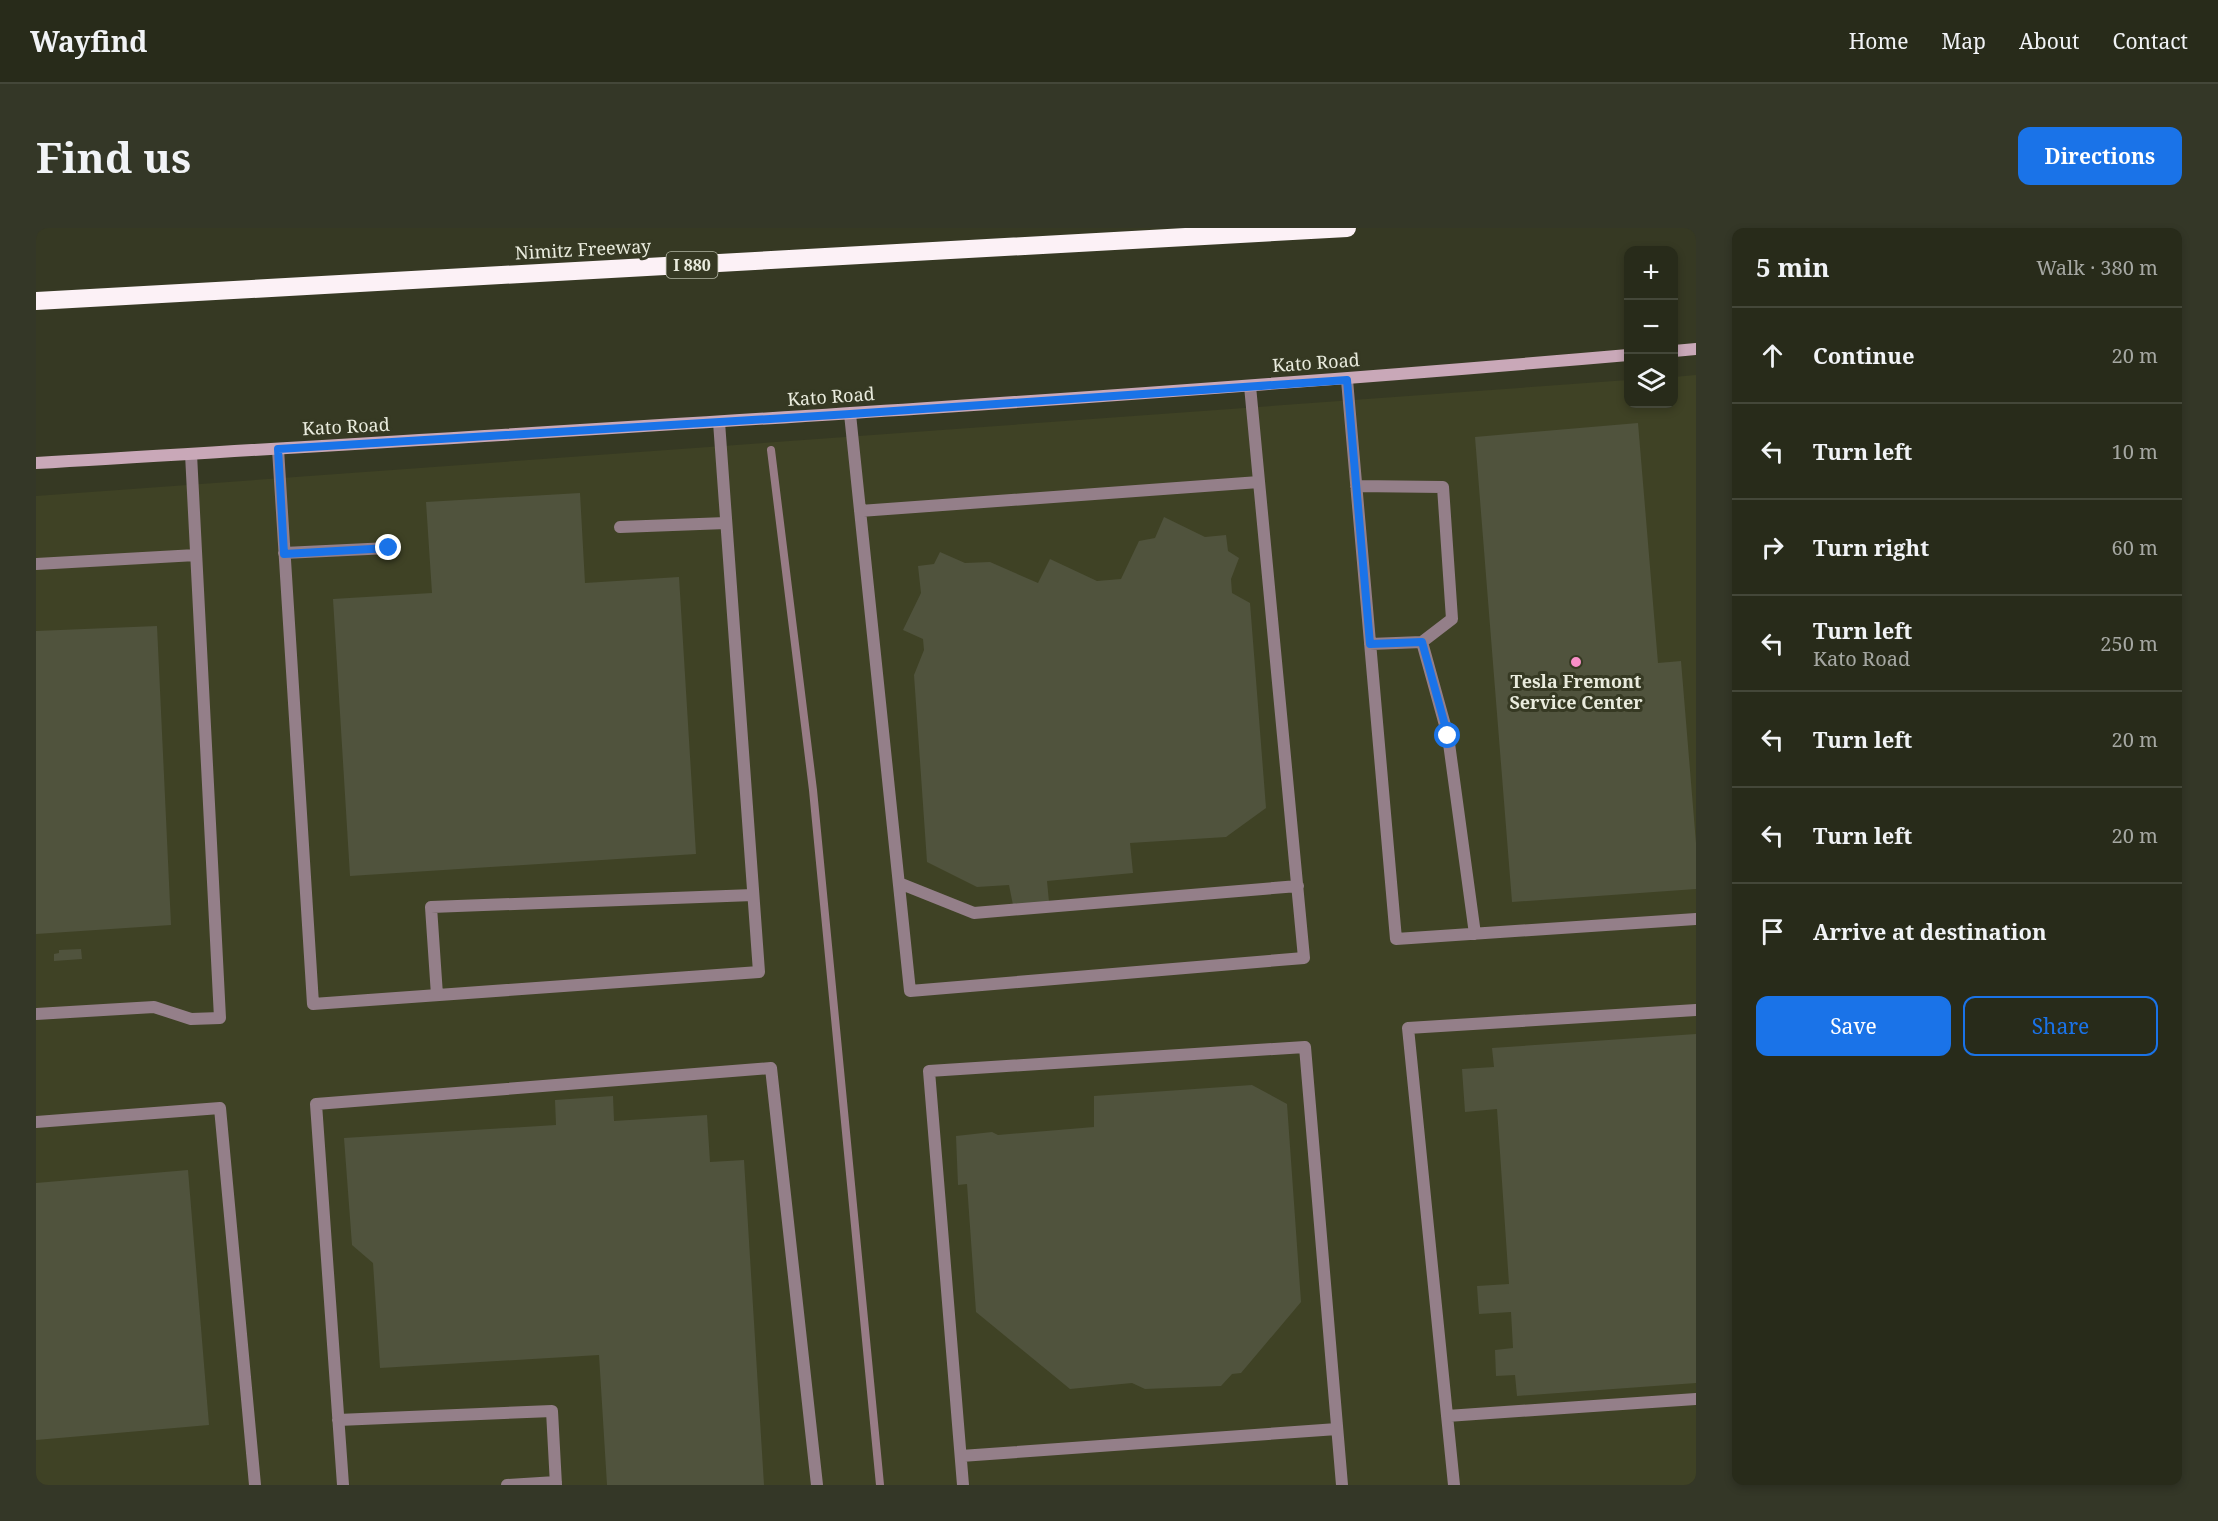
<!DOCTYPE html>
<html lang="en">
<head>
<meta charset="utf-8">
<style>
	:root { --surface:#282b1a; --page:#343727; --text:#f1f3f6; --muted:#a5a7a2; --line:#444739; --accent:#1a73e8 }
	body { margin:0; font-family:"Noto Serif",serif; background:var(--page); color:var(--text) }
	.controls { position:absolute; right:18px; top:18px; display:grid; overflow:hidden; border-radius:12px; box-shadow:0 3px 9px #0003 }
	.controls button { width:54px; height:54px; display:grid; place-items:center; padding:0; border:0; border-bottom:2px solid var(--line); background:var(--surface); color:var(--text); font:30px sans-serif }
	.stop { position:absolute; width:18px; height:18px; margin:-14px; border:4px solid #1a73e8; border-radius:50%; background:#fff }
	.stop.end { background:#1a73e8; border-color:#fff; box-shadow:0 2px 6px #0008 }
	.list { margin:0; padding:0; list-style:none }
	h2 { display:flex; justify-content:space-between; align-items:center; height:78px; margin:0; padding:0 24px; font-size:26px }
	h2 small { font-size:20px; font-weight:400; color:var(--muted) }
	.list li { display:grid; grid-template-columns:39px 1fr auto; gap:18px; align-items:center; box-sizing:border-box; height:96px; padding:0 24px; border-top:2px solid var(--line) }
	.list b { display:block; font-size:22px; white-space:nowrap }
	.list p { margin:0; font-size:20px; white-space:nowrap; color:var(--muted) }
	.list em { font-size:20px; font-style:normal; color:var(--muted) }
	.actions { display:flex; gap:12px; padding:18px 24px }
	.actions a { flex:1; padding:14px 0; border:2px solid var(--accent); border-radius:12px; text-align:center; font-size:21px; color:var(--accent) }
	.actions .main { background:var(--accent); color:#fff }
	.icon { flex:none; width:33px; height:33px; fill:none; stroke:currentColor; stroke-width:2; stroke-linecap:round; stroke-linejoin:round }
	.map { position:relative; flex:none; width:1660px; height:1257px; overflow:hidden; border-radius:12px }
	header { display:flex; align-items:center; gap:36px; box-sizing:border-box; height:84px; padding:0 30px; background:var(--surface); border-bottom:2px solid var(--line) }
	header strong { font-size:28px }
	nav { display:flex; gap:33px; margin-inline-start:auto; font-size:21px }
	.intro { display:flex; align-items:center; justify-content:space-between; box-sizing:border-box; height:144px; padding:0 36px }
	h1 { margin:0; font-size:42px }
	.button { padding:15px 27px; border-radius:12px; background:var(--accent); color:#fff; font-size:21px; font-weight:700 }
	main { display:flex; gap:36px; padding:0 36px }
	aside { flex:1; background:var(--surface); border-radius:12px; box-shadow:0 3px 9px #0003 }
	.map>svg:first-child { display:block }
</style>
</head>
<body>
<header>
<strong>Wayfind</strong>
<nav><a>Home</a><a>Map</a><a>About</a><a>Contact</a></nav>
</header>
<div class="intro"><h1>Find us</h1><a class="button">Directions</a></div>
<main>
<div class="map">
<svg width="1660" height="1257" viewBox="0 0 1660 1257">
	<rect width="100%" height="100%" fill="#363923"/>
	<path fill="#3f4225" d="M1660,147V1257H0V268L1592,152V176H1638V149Z"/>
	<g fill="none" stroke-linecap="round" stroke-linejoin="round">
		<path stroke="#987c86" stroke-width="8" d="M735,222L777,562L844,1257"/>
	</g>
	<path fill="#50533d" d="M1602,195L1622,435L1645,433L1660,615V661L1476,674L1439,209Z
		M544,265L549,355L643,349L660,626L314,648L297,371L396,365L390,274Z
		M1128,289L1169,309L1190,307L1192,323L1203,330L1195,351L1196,365L1214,375L1230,580L1190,609L1094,615L1097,645L1011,653L1013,674L977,677L973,657L941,659L891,634L878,447L888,422L887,411L867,402L885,365L882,338L898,336L904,324L929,335L954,334L1002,355L1014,331L1061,353L1085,351L1103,313L1119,310Z
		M121,398L135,697L0,706V403Z
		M45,721L46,731L18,733V726L23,725V722Z
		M1660,806V1155L1481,1168L1479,1147L1460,1148L1459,1122L1477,1120L1475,1084L1443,1086L1441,1058L1473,1056L1461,881L1429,884L1426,841L1458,839L1456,820Z
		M1216,857L1251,876L1265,1074L1205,1145L1196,1146L1185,1158L1109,1161L1096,1155L1034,1161L940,1084L931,956L922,957L920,908L956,904L962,907L1058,899V868Z
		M577,868L578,893L671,887L674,934L708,932L728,1257H571L563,1127L344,1140L337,1035L316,1017L308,910L520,897L519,872Z
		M152,942L173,1197L0,1212V955Z"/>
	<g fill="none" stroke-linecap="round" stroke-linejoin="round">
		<path stroke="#947f89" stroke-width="12" d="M1311,152L1360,711L1660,691
			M814,186L874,763L1268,730L1214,158
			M242,221L277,776L723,744L683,194
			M1320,258L1407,259L1416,391L1386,414L1334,416
			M824,283L1223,254
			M584,299L690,295
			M248,325L353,320
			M0,336L160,327
			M1386,414L1412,508L1439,706
			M863,655L938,685L1262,658
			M401,767L395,679L717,667
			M0,786L118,779L155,791L184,790L155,226
			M0,894L184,880L219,1257
			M1411,1188L1660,1171
			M302,1192L516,1183L520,1257
			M925,1228L1301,1201
			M307,1257L280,876L735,840L781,1257
			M471,1257L520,1254
			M927,1257L893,843L1269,819L1306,1257
			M1418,1257L1372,800L1660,782"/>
		<path stroke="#c9a8b8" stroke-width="12" d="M1638,123L1660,121
			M0,235C531,203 1062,173 1592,127"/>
		<path stroke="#fcf1f6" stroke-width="18" d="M0,73L1311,0"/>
	</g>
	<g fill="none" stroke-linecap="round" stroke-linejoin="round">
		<path stroke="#1a73e8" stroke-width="8" d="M353,320L248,326L242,221L814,186L1311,152L1334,416L1386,414L1412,508"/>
	</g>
	<circle fill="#fa8fc8" stroke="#363923" stroke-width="2" cx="1540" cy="434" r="6"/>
	<g text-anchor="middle" stroke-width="6" stroke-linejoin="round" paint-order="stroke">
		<rect fill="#363923" stroke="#b3b6a5" stroke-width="1.5" x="630.5" y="24" width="51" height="26" rx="4.5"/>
		<g font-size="16" font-weight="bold" fill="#e9ebdd">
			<text x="656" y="43">I 880</text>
		</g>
		<g font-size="18" fill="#e9ebdd" stroke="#363923">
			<text transform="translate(547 22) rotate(-3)" y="6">Nimitz Freeway</text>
			<text transform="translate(1280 135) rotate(-4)" y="6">Kato Road</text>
			<text transform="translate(795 169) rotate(-4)" y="6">Kato Road</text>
			<text transform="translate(310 199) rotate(-3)" y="6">Kato Road</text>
		</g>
		<g font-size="18" font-weight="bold" fill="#e9ebdd" stroke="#363923">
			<text x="1540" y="460">Tesla Fremont<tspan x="1540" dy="21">Service Center</tspan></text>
		</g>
	</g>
</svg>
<div class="controls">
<button>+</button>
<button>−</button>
<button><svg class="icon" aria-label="layers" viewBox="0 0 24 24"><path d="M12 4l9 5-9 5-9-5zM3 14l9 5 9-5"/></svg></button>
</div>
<div class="stop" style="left:1412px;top:508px"></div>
<div class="stop end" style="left:353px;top:320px"></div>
</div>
<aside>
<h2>5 min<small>Walk · 380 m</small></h2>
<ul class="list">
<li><svg class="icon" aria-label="ahead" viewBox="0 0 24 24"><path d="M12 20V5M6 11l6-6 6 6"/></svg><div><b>Continue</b></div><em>20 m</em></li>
<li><svg class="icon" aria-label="left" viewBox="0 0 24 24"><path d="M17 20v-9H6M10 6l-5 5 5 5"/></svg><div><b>Turn left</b></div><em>10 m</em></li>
<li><svg class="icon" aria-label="right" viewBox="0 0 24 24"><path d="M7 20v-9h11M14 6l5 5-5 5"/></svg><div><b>Turn right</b></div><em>60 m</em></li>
<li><svg class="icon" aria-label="left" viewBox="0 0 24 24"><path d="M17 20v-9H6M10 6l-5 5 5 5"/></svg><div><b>Turn left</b><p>Kato Road</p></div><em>250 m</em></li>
<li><svg class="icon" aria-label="left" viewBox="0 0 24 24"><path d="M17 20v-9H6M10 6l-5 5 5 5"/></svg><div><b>Turn left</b></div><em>20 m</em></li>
<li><svg class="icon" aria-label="left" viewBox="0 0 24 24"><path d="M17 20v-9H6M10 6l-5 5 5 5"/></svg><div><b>Turn left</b></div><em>20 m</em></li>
<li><svg class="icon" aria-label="arrive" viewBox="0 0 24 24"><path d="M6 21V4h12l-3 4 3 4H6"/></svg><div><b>Arrive at destination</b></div></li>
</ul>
<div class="actions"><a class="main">Save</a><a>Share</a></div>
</aside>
</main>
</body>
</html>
